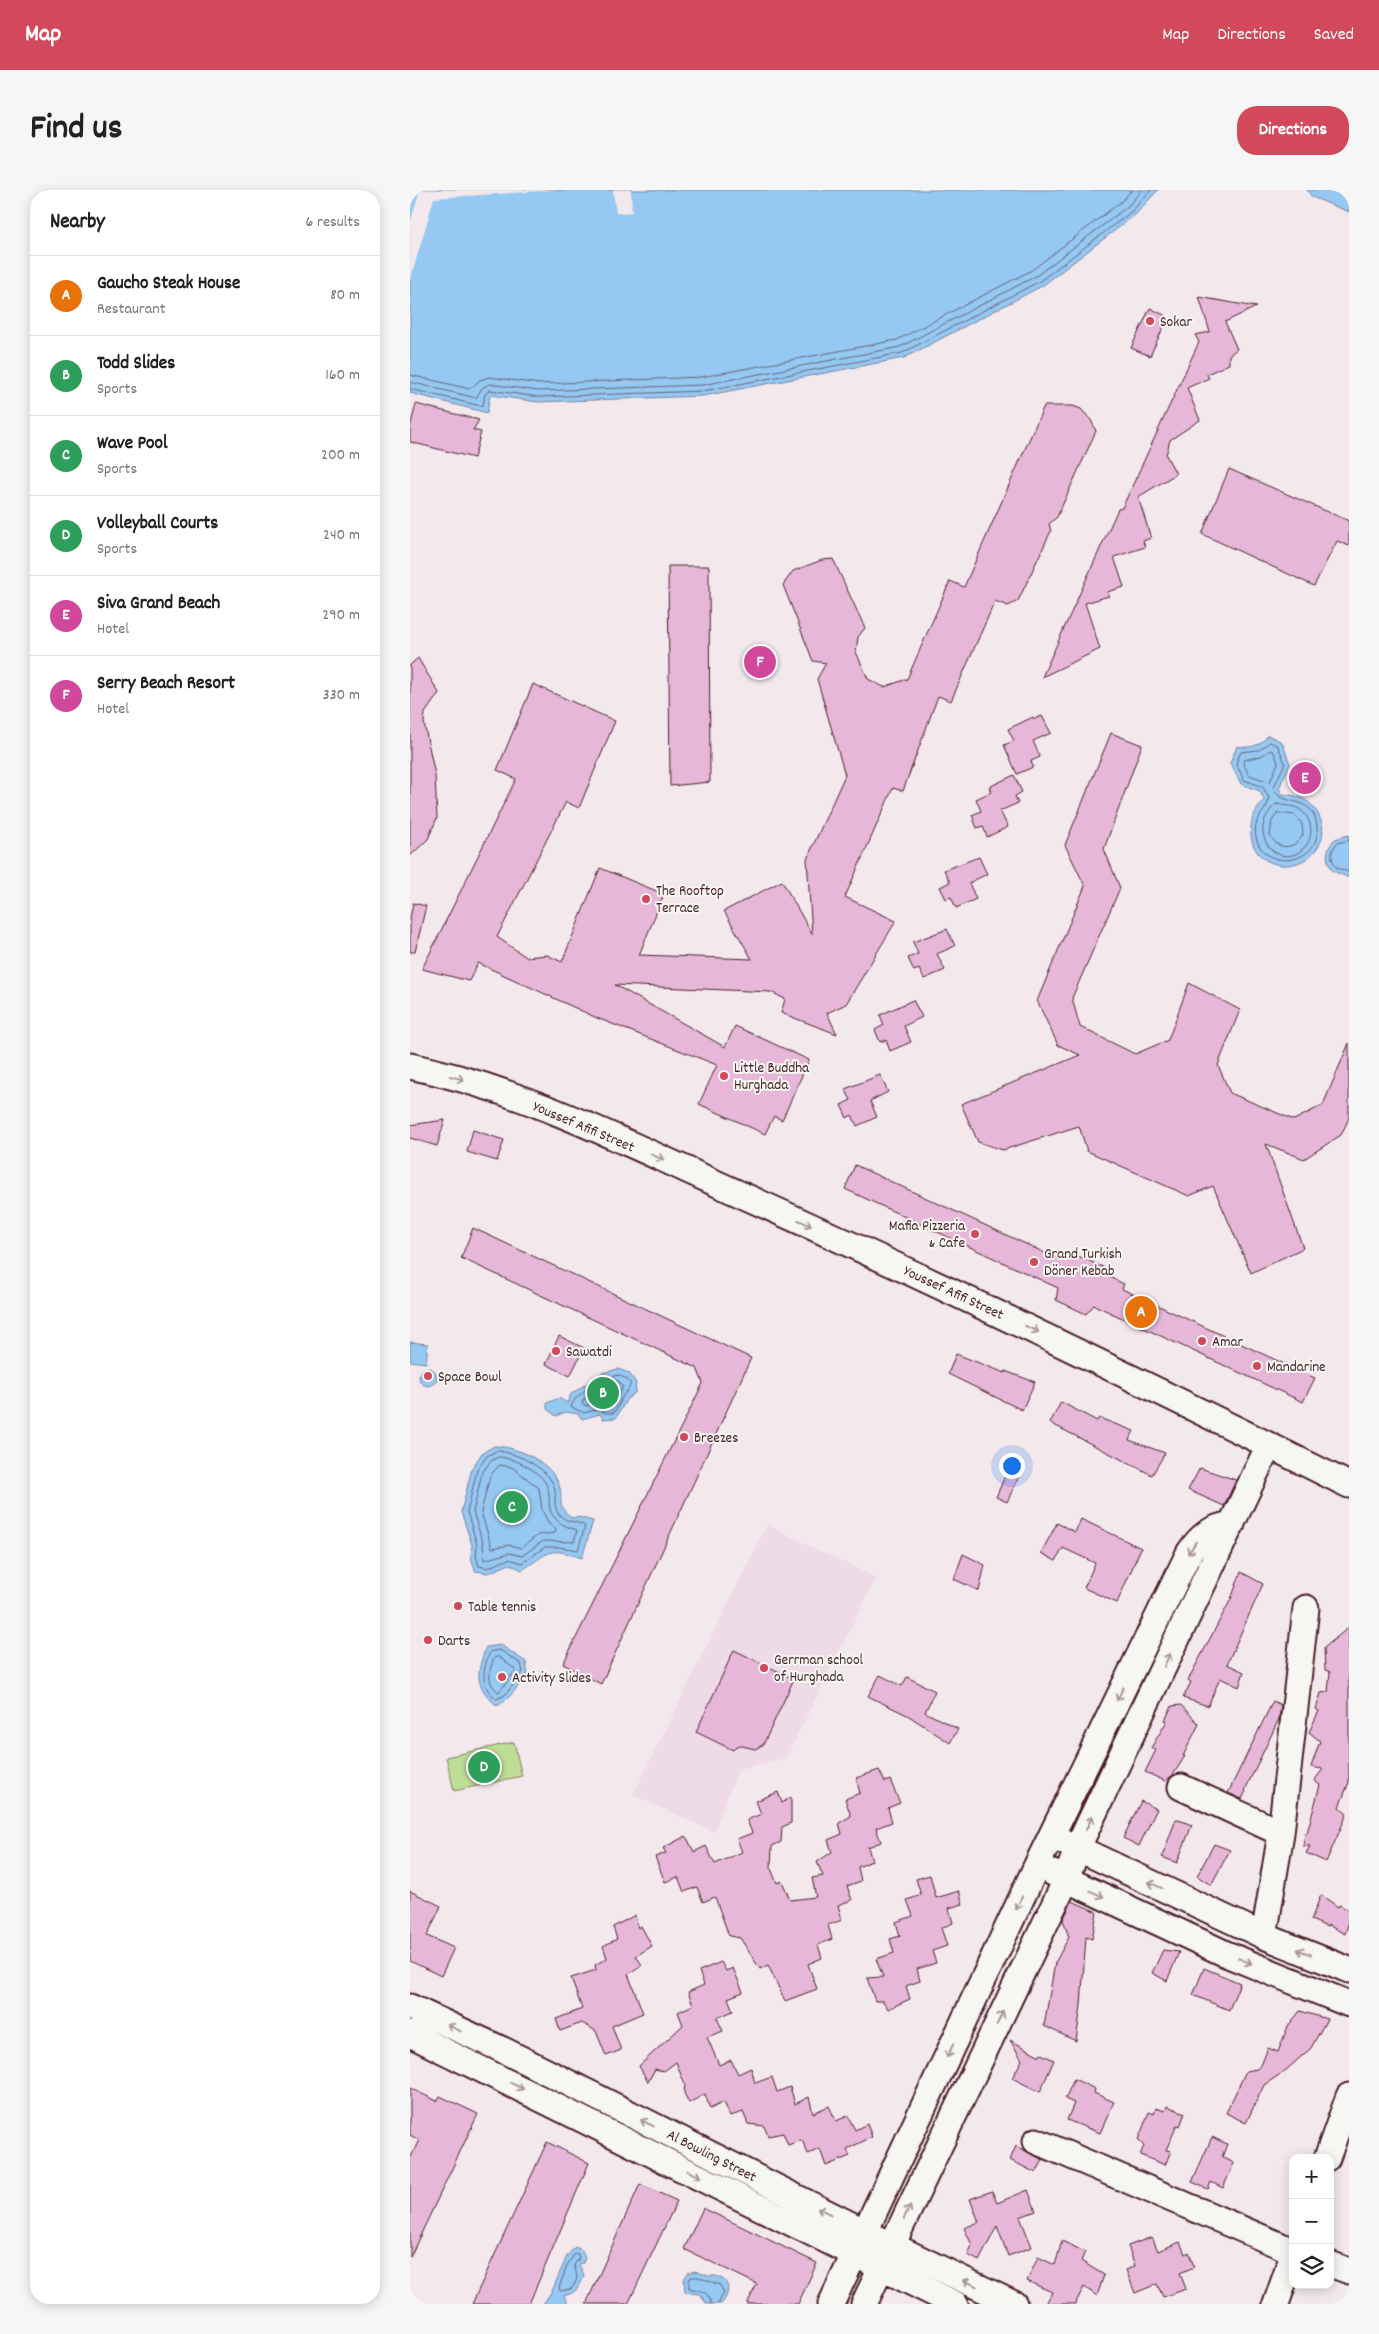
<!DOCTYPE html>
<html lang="en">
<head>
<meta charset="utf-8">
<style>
	:root { --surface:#fff; --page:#f6f6f6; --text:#222; --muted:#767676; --line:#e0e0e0; --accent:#d1495b }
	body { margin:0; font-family:Dekko,sans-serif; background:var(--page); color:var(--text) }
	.controls { position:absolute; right:15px; bottom:15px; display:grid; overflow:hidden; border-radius:10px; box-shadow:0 2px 12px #0003 }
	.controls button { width:45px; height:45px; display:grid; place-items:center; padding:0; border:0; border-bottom:1px solid var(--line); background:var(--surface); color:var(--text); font:25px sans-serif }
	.you { position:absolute; left:601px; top:1275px; width:18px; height:18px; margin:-12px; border:4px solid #fff; border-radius:50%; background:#1a73e8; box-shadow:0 0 0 8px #1a73e833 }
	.badge { display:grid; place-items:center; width:32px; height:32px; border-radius:50%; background:var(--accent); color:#fff; font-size:16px; font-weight:700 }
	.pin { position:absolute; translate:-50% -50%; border:2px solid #fff; box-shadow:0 1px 5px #0006 }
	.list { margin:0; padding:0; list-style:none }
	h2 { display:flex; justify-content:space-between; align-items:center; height:65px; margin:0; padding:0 20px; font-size:21px }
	h2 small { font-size:16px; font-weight:400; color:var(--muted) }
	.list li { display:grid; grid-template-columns:32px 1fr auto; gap:15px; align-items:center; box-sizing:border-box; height:80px; padding:0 20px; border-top:1px solid var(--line) }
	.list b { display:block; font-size:19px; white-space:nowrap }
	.list p { margin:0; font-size:16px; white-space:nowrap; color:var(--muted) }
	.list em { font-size:16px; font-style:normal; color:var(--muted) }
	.icon { flex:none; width:28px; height:28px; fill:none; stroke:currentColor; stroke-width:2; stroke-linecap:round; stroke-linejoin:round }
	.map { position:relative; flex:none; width:939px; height:2114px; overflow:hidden; border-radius:20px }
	header { display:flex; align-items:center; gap:30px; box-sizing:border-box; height:70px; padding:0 25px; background:var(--accent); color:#fff }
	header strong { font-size:24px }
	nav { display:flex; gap:28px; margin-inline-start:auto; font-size:18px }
	.intro { display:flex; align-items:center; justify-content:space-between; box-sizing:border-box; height:120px; padding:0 30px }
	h1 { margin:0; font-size:35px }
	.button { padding:12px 22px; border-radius:20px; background:var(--accent); color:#fff; font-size:18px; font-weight:700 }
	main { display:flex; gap:30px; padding:0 30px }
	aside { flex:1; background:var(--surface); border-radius:20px; box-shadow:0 2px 12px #0003 }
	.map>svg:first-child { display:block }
</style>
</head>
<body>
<header>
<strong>Map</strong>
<nav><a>Map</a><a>Directions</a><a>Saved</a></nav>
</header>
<div class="intro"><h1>Find us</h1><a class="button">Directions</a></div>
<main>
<aside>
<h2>Nearby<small>6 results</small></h2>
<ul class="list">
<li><span class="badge" style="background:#e8710a">A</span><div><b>Gaucho Steak House</b><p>Restaurant</p></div><em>80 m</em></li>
<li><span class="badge" style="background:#2e9e5b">B</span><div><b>Todd Slides</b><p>Sports</p></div><em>160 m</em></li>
<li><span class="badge" style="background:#2e9e5b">C</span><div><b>Wave Pool</b><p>Sports</p></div><em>200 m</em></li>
<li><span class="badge" style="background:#2e9e5b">D</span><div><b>Volleyball Courts</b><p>Sports</p></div><em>240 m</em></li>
<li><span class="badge" style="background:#d1479c">E</span><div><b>Siva Grand Beach</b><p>Hotel</p></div><em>290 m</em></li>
<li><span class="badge" style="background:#d1479c">F</span><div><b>Serry Beach Resort</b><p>Hotel</p></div><em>330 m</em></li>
</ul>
</aside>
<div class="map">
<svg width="939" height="2114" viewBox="0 0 939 2114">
	<rect width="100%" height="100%" fill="#f3e9ed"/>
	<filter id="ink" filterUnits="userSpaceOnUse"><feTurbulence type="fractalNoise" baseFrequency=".02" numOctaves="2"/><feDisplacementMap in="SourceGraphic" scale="10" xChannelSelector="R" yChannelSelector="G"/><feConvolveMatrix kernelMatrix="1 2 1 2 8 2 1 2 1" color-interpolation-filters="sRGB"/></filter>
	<g filter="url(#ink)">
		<path fill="#efdae7" d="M357,1335L466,1388L376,1568L328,1580L304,1642L223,1605Z"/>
		<path fill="#bedd96" stroke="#847e60" d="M104,1552L112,1586L44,1601L36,1567Z"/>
		<path fill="#95c8f2" stroke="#7784a2" d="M0,0H748L725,25L632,96L494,168L293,206L128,212L80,205L77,223L0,203Z
			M897,0H939V22L902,7Z
			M858,545L872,552L880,574L869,598L872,604C888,605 902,610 909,626C914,635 914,647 909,655C889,689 837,678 841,637C841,626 848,618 854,610L850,601L831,594L820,573L827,556C841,559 850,556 858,545Z
			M939,645V687H937L923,681C915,670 915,660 925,649Z
			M0,1152L18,1154L16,1173L0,1171Z
			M9 1187a9 9 0 1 1 18 0a9 9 0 1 1-18 0Z
			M208,1179L219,1183L226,1193L225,1203L217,1209L206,1228L193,1229L190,1224L172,1229L168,1224L156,1222L146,1226L137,1219V1213L149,1208L157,1213L161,1204L192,1183Z
			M84,1256C107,1256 144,1273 150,1298C153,1314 146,1315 162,1328L168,1327L183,1331L172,1368C137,1356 141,1362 112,1380L100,1374L78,1383L65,1381L61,1367L62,1355L51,1322L62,1278L72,1263Z
			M91,1455L116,1472L118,1485C107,1496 101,1509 87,1516C64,1495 66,1484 76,1457Z
			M165,2057L172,2060L175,2068L173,2073L169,2074L174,2085C170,2097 166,2103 154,2106L158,2114H133L142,2101L157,2066Z
			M285,2081C289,2082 292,2084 296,2085C303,2088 298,2085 305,2086C321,2089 321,2104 311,2114H297L289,2104L275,2102L274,2089L278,2083Z"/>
		<path fill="#f3e9ed" d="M10,0H148L24,8L0,91V33Z
			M203,0H221L222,22L206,23Z"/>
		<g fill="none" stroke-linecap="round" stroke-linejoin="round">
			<path stroke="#68637b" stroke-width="1" d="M0,185L60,199L70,190L79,187L129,194L291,187L487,150L622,80L712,11L722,0
				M0,192L66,208L72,198L79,194L128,201L292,195L490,157L626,86L717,17L732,0
				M0,199L71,216L73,215L75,204L80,200L128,207L293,201L492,163L630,91L721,22L741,0
				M860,552L868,556L875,573L864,597C867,619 904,601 907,637C911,674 854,683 846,647C842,627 858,622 859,608L853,597L834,590L826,573L831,562L849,560Z
				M861,560L864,562L868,573L860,592L839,585L833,573L834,570L851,566Z
				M867,614C874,616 882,615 889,619C903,628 905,648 893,659C870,680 840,648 859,622C862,618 863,616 867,614Z
				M868,623L885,625L892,634L893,645C884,660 868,661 860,645L862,631Z
				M939,650L927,653C920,661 920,669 927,678L939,682
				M208,1185C229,1193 218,1197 212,1208C209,1214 208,1218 204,1223H196L189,1219L174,1223L161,1217C164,1203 195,1188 208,1185Z
				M208,1191L213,1197L201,1216L190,1212L176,1216L172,1213L173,1210L197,1194Z
				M86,1261C104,1261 142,1279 145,1300C146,1309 143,1315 148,1323C156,1334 166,1330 175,1336L168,1360L149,1357H135L112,1373L99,1369L77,1378L69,1376L66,1366L67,1354L57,1322L67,1280L76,1267Z
				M88,1267C104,1267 134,1282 138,1299C141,1309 136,1319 145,1328C152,1336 159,1337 167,1340L164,1352L133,1351L112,1366L99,1363L74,1370L73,1353L63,1322L72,1283L80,1272Z
				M90,1275L102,1277L129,1298L132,1320L138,1332L146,1339L145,1343L128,1345L111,1358L100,1355L82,1358L71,1322L80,1286Z
				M90,1460L111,1474L113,1482L95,1505L87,1509C70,1497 72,1480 80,1462Z
				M89,1467L106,1480L89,1502C76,1494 79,1480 84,1468Z
				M168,2064L169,2068L164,2075C167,2085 169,2090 161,2099L150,2101L149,2098L157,2075L164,2065Z
				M301,2114C299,2100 290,2101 279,2098V2091L281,2087H288L310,2095L314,2103L308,2114"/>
		</g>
		<path fill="#e6b7d9" stroke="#4a1f2b" d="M789,107L846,117L815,132L827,159L819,165V174L797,184L799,188L777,198L790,230L760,250L756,265L766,284L728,307L741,348L733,351L735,357L704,367L714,397L697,402L699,406L675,413L690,459L632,487L708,319L712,318L789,152L785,145L800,142Z
			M740,118L758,127L740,166L721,158Z
			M6,214L69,230L63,240L71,242L64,268L0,252V238Z
			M634,216H663L671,219L681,230L686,241L647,327L639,334L641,341L608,411L598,416L585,411L541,511L528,506L493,601L483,598L435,707L486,731L436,814L417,823L427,844L371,823L375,809L361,802L205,795L315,857L325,836L399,870L372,930L364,926L355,944L289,914L307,875L187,828L68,773L59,791L12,779L106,589L87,580L123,494L205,531L169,618L156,612L87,747L116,767L137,765L152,772L190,678L254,704L229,765L342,769L314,721L372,691L402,744L397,669L435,585L407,489L416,473L403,471L373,395L383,381L412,370L423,369L455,438L448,447L446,462L458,489L474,497L497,489L540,391L554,397Z
			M819,279L939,331V356L927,351L904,396L792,344Z
			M258,376H299L300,592L260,596Z
			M8,468L29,503L15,523L14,533L25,585L27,628L18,649L0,666V475Z
			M632,526L641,543L623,551L630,567L621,571L623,577L607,584L594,555L604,551L598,539L623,527L624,529Z
			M701,543L732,555L694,659L710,698L662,808L670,837L725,864L758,850L779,793L830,820L808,875L820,903L884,930L913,915L939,853V928L931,945L894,969L856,954L893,1058L841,1083L803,996L779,1006L677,961L669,936L593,960L568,952L551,914L670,865L648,855L627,811L675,696L655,655Z
			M604,585L612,602L605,606L608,613L590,621L598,637L577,647L573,636L567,638L562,625L571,621L566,609L581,602L579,597Z
			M569,667L577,684L559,693L566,709L546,718L541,707L536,709L530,697L540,692L534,680Z
			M3,713L16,716L5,762H0V729Z
			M537,739L545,756L527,764L535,780L514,789L509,779L504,781L498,768L508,764L503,752Z
			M503,810L512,827L494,836L501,852L480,861L476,850L470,852L465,840L474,835L470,825Z
			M470,885L478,902L460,911L467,927L447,936L442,925L437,928L431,915L441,910L435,899Z
			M35,930L27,956L0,948V935Z
			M63,940L94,950L87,971L57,962Z
			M445,975L646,1068L648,1063L664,1070L666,1065L697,1079L695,1085L714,1094L712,1099L905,1188L893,1212L684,1115L676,1124L646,1110L648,1098L435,999Z
			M63,1038L341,1168L191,1494L153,1474L293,1193L287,1178L51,1068Z
			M149,1146L174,1158L160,1186L136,1174Z
			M546,1164L595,1183V1181L625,1192L612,1220L538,1184Z
			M651,1212L687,1231L689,1228L724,1241L719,1250L755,1263L742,1285L640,1233Z
			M602,1270L614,1276L597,1312L586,1307Z
			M790,1278L826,1290L814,1316L778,1300Z
			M671,1329L731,1358L707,1413L674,1398L685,1373L653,1358L646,1371L631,1363L647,1333L665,1342Z
			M553,1364L575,1375L569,1401L544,1389Z
			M831,1382L853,1394L817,1474L834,1482L829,1497L810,1488L798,1516L773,1508L781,1492L778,1490L821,1409Z
			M939,1437V1592L929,1617L937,1624L916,1672L896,1663L900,1656H893L895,1643H897L910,1595L904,1591L913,1579L901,1577L910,1551L899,1542L909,1521L906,1519L911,1503L918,1502L920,1482L915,1480L914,1458Z
			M324,1460L384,1489L353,1555L345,1559L328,1555L323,1560L286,1542Z
			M470,1485L492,1496L497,1487L525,1501L515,1522L548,1539L540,1553L499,1526L458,1506Z
			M863,1511L871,1515L869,1529L835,1600L836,1601L832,1609L818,1603Z
			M771,1515L789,1534L773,1566H775L763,1585L755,1591L735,1582L746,1560L741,1558L757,1531L755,1530L762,1516Z
			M469,1580L475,1592L480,1590L490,1613L478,1618L482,1632L466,1638L471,1652L458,1657L462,1671L448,1677L451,1691L437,1696L442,1710L428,1715L432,1730L418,1735L422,1749L408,1755L412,1768L398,1774L407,1799L375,1811L358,1775L350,1779L330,1748L319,1746L305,1707L293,1712L287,1697L274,1702L268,1687L255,1692L245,1667L256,1663L253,1658L276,1646L284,1662L296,1656L305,1674L332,1662L327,1649L342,1643L337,1630L351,1624L346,1611L368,1602L372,1613L381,1607V1633L372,1637L371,1652L362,1656L361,1679L367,1693L372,1691L380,1710L406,1707L402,1688L413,1686L407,1672L422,1662L418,1650L432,1644L429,1633L441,1626L435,1609L450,1603L446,1588Z
			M731,1611L747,1619L729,1656L713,1648Z
			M766,1629L782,1635L767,1673L752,1667Z
			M804,1654L820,1660L801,1695L787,1686Z
			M520,1685L526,1708L549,1701L553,1714L539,1718L543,1733L531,1738L537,1756L522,1761L526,1773L507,1779L510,1791L496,1796L500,1809L478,1819L473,1811H465L457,1788L473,1787L466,1769L484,1763L480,1749L490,1746L486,1732L503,1726L497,1710L511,1705L506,1689Z
			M0,1701L31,1716L17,1746L44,1758L31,1786L0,1771Z
			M911,1705L928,1717L929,1715L939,1720V1732L935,1744L918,1735L917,1737L901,1730Z
			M662,1711L687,1722L682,1749L676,1747L671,1815L666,1851L634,1836L645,1773L659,1747L653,1730Z
			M225,1725L228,1738L231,1736L242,1756L226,1766L232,1775L218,1784L233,1823L202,1836L211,1860L196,1866L186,1841L172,1833L150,1841L146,1829L172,1819L161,1788L186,1780L185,1775L197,1768L193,1756L207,1749L203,1737Z
			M753,1760L769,1762L757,1791L742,1783Z
			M311,1772L316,1781L323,1778L333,1802L318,1808L323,1821L307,1828L313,1841L297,1847L309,1875L321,1870L328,1884L341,1878L345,1893L362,1887L367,1902L380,1897L385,1914L399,1907L403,1923L419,1916L426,1931L438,1926L445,1940L457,1934L462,1947L437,1959L440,1966L416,1976L410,1959L398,1964L392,1950L378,1955L373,1943L358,1946L354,1936L338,1934L333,1922L320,1926L314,1912L300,1919L295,1904L279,1913L274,1903L275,1895L266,1872L254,1881L245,1879L238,1892L229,1876L273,1835L268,1822L283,1815L278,1802L294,1795L289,1781Z
			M794,1778L830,1793L819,1820L783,1805Z
			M890,1821L917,1829L901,1858L875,1881L854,1895L836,1933L816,1923L836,1881L847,1879L852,1873L858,1858L868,1862L878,1836Z
			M600,1850L630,1866L631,1864L644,1870L630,1902L602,1888L612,1870Z
			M664,1889L685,1899L684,1903L704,1912L690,1943L657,1930L664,1913L655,1909Z
			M0,1898L27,1911L30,1906L68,1924L0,2067V1969L9,1950L0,1945Z
			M757,1916L775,1923L770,1936L767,1935L756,1960L761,1961L755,1975L730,1965L734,1956L728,1950L739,1922L744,1924L746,1918L755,1921Z
			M802,1947L817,1954L812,1967L824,1973L813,1998L801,1992L798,1999L782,1992Z
			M137,1952L179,1973L119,2114H62Z
			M606,1956L633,1970L626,1983L600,1970Z
			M230,1994L267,2011L218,2114H176Z
			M618,2000L626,2021L610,2027L622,2057L598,2066L587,2036L569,2071L558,2065L562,2055L554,2038L569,2032L560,2009L582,2001L587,2013Z
			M293,2018L407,2073L388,2114H337L347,2094L274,2059Z
			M742,2047L748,2061L770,2052L775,2064L779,2062L784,2077L770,2083L776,2099L753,2107L747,2094L725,2103L716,2080L725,2076L718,2056Z
			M652,2051L675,2062L671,2071L694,2085L687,2106L674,2097L665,2114H636L642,2102L617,2091L628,2067L645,2075Z"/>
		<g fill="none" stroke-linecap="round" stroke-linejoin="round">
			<defs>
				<path id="minor" d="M0,876C116,900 224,957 332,1005C537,1097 738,1195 939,1295
					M771,1597L871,1643
					M652,1651L854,1746L939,1780
					M643,1683L816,1764L939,1814
					M854,1746L871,1643L896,1418
					M0,1817L93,1860L481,2055L604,2114
					M0,1844L545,2114
					M626,1951L883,2061
					M917,1968L939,1906
					M920,2074L939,2081
					M421,2114L627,1675L779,1363C790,1346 801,1337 822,1334
					M454,2114L656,1690L667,1659L859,1255
					M866,2114L883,2065"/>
			</defs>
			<use href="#minor" stroke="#4a1f2b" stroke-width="29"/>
			<use href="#minor" stroke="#f6f6f2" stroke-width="25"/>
		</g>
		<defs><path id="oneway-shaft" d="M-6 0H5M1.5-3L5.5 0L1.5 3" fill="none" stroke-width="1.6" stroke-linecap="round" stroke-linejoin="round" transform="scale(1.25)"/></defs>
		<g stroke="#a99598">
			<use href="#oneway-shaft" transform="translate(47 888) rotate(15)"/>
			<use href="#oneway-shaft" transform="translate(247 967) rotate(24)"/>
			<use href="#oneway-shaft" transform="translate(395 1033) rotate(24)"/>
			<use href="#oneway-shaft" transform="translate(622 1139) rotate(25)"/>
			<use href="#oneway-shaft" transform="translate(782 1358) rotate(122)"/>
			<use href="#oneway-shaft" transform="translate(757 1470) rotate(-65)"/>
			<use href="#oneway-shaft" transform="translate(710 1504) rotate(116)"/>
			<use href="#oneway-shaft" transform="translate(679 1633) rotate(-65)"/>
			<use href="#oneway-shaft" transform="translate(745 1695) rotate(-155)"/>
			<use href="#oneway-shaft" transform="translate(687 1704) rotate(25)"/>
			<use href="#oneway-shaft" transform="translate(609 1713) rotate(115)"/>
			<use href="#oneway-shaft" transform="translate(894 1762) rotate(-159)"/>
			<use href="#oneway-shaft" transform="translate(835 1771) rotate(22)"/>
			<use href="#oneway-shaft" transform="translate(590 1828) rotate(-64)"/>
			<use href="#oneway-shaft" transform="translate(44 1838) rotate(-154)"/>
			<use href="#oneway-shaft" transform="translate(540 1861) rotate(115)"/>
			<use href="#oneway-shaft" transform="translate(107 1896) rotate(26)"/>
			<use href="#oneway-shaft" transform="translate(237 1933) rotate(-153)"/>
			<use href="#oneway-shaft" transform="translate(284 1984) rotate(26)"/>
			<use href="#oneway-shaft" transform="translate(414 2021) rotate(-153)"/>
			<use href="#oneway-shaft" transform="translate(497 2022) rotate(-64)"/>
			<use href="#oneway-shaft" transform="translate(560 2093) rotate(-154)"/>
		</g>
	</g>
	<g fill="#d1495b" stroke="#f6f6f2" stroke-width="2">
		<circle cx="740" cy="131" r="5"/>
		<circle cx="236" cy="709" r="5"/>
		<circle cx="314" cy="886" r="5"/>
		<circle cx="565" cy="1044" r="5"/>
		<circle cx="624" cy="1072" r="5"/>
		<circle cx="792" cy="1151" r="5"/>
		<circle cx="146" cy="1161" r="5"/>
		<circle cx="847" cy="1176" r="5"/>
		<circle cx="18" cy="1186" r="5"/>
		<circle cx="274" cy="1247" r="5"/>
		<circle cx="48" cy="1416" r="5"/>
		<circle cx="18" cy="1450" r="5"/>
		<circle cx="354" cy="1478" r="5"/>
		<circle cx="92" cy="1487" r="5"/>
	</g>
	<g text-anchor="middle" stroke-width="4" stroke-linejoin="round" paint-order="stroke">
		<g font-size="15" fill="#4a1f2b" stroke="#f6f6f2" text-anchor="start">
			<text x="750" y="136">Sokar</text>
			<text x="246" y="705">The Rooftop<tspan x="246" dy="17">Terrace</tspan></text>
			<text x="324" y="882">Little Buddha<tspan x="324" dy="17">Hurghada</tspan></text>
			<text x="555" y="1040" text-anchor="end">Mafia Pizzeria<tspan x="555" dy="17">&amp; Cafe</tspan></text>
			<text x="634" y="1068">Grand Turkish<tspan x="634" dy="17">Döner Kebab</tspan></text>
			<text x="802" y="1156">Amar</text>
			<text x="156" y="1166">Sawatdi</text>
			<text x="857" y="1181">Mandarine</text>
			<text x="28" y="1191">Space Bowl</text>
			<text x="284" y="1252">Breezes</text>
			<text x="58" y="1421">Table tennis</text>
			<text x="28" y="1455">Darts</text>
			<text x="364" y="1474">Gerrman school<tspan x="364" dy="17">of Hurghada</tspan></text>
			<text x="102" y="1492">Activity Slides</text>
		</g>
		<g font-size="15" fill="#4a1f2b" stroke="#f6f6f2">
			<text transform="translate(174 936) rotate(23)" y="5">Youssef Afifi Street</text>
			<text transform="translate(544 1102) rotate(25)" y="5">Youssef Afifi Street</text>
			<text transform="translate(302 1965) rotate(27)" y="5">Al Bowling Street</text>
		</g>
	</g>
</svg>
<div class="controls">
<button>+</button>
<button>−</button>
<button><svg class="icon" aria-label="layers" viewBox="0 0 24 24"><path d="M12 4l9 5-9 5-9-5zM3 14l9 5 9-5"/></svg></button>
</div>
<div class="you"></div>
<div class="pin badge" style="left:731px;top:1122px;background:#e8710a">A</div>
<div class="pin badge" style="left:193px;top:1203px;background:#2e9e5b">B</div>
<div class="pin badge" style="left:102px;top:1317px;background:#2e9e5b">C</div>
<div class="pin badge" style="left:74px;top:1577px;background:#2e9e5b">D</div>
<div class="pin badge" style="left:895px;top:588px;background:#d1479c">E</div>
<div class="pin badge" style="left:350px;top:472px;background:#d1479c">F</div>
</div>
</main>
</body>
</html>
